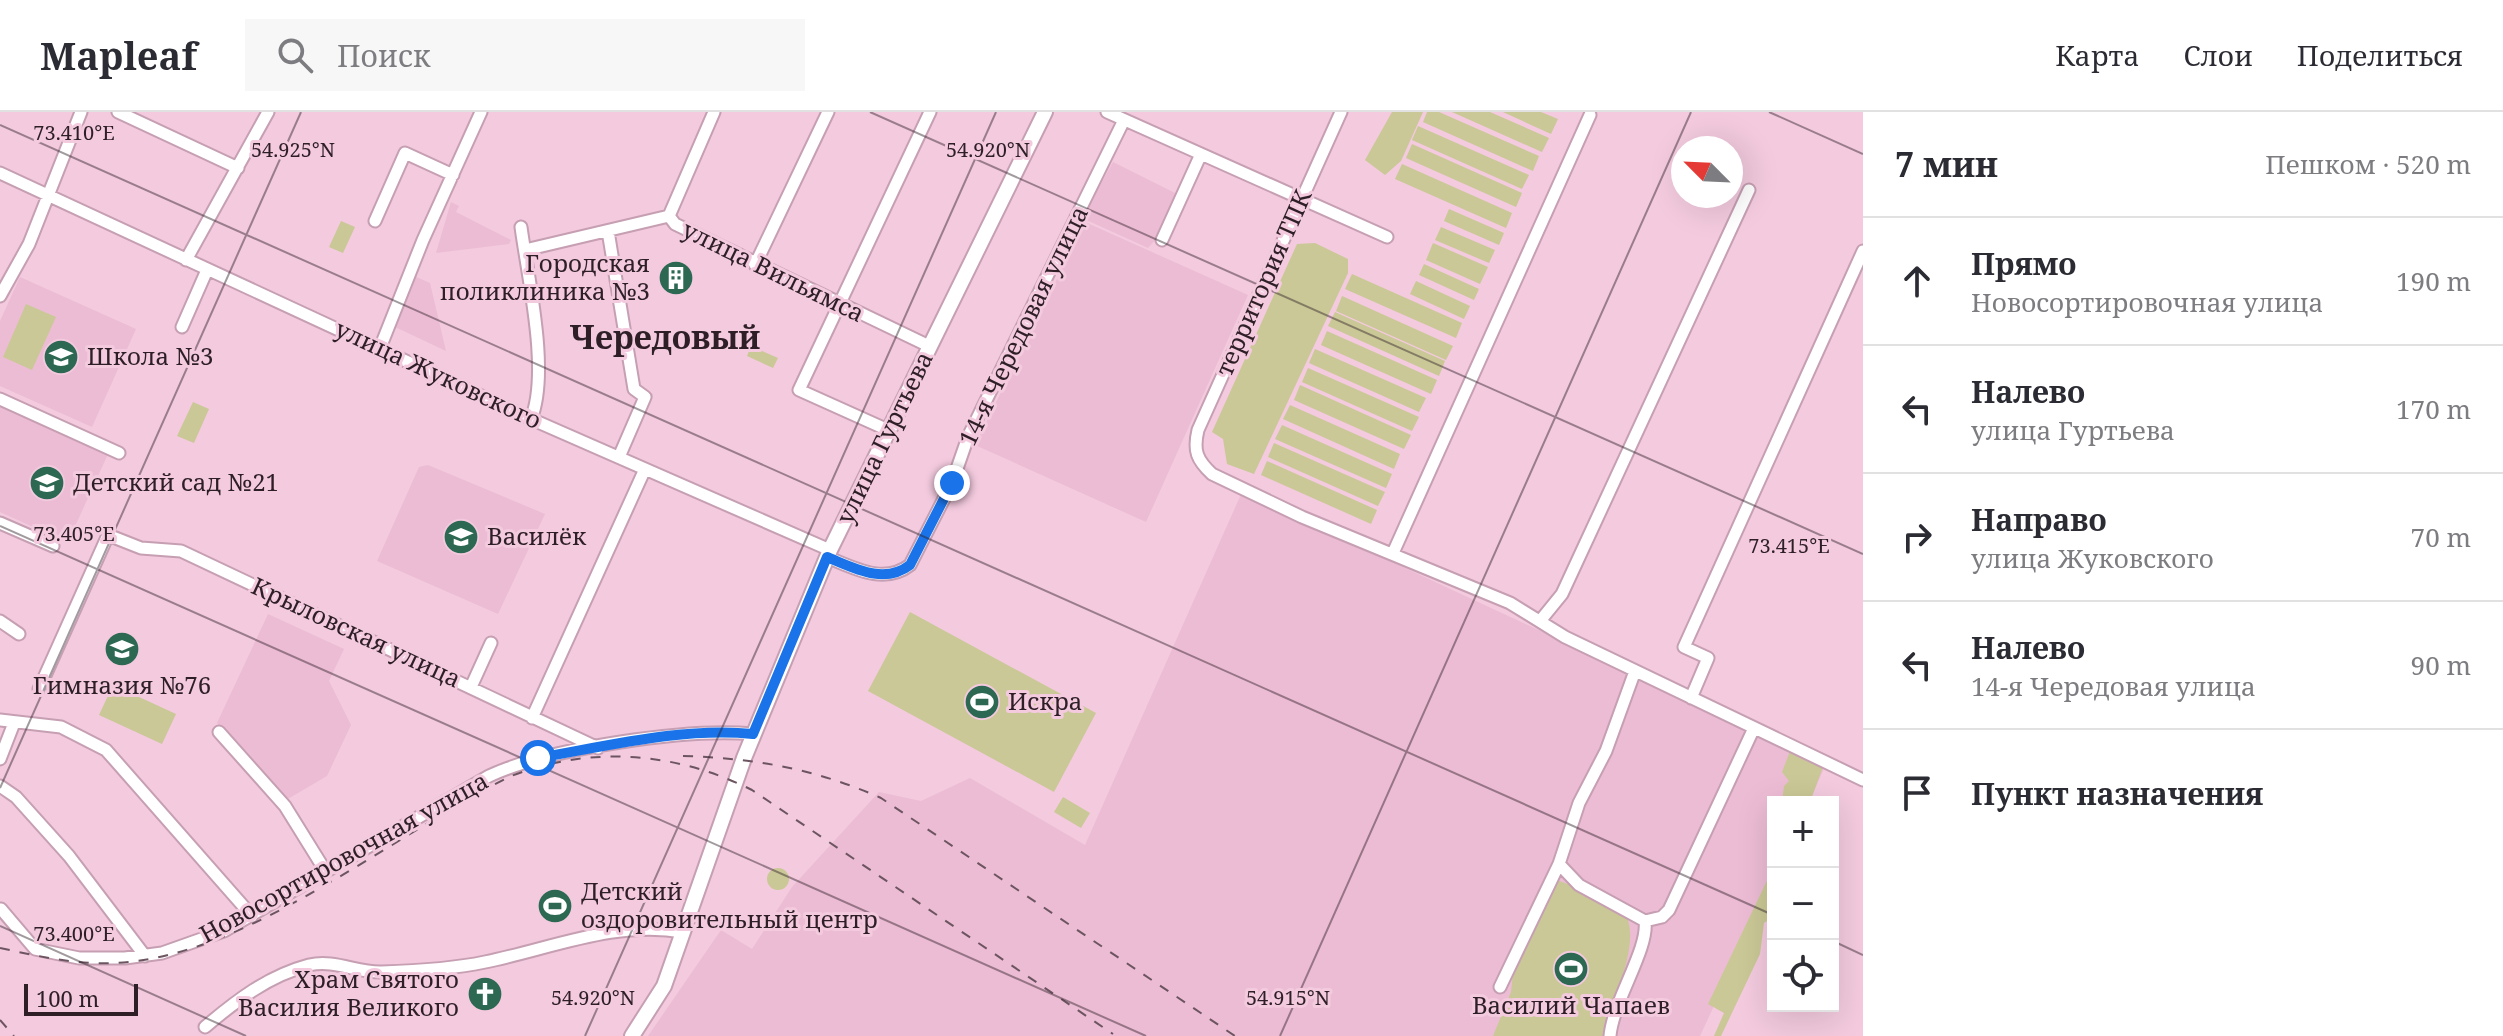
<!DOCTYPE html>
<html lang="ru">
<head>
<meta charset="utf-8">
<style>
	:root { --surface:#fff; --page:#f7f7f7; --text:#2b2b33; --muted:#7c7c81; --line:#e1e1e2 }
	body { margin:0; font-family:"Noto Serif",serif; background:var(--page); color:var(--text) }
	.controls { position:absolute; right:24px; bottom:24px; display:grid; overflow:hidden; border-radius:0px; box-shadow:0 8px 32px #0002 }
	.controls button { width:72px; height:72px; display:grid; place-items:center; padding:0; border:0; border-bottom:2px solid var(--line); background:var(--surface); color:var(--text); font:40px sans-serif }
	.compass { position:absolute; left:1671px; top:24px; width:72px; height:72px; border-radius:50%; background:var(--surface); box-shadow:0 8px 32px #0002; rotate:294deg }
	.scale { position:absolute; left:24px; bottom:20px; width:114px; box-sizing:border-box; padding-left:8px; border:4px solid #2e1f27; border-top:0; font-size:22px; line-height:28px; white-space:nowrap; color:#2e1f27; -webkit-text-stroke:6px #f3cade; paint-order:stroke }
	.stop { position:absolute; width:24px; height:24px; margin:-18px; border:6px solid #1a73e8; border-radius:50%; background:#fff }
	.stop.end { background:#1a73e8; border-color:#fff; box-shadow:0 2px 8px #0008 }
	.list { margin:0; padding:0; list-style:none }
	h2 { display:flex; justify-content:space-between; align-items:center; height:104px; margin:0; padding:0 32px; font-size:34px }
	h2 small { font-size:26px; font-weight:400; color:var(--muted) }
	.list li { display:grid; grid-template-columns:52px 1fr auto; gap:24px; align-items:center; box-sizing:border-box; height:128px; padding:0 32px; border-top:2px solid var(--line) }
	.list b { display:block; font-size:30px; white-space:nowrap }
	.list p { margin:0; font-size:26px; white-space:nowrap; color:var(--muted) }
	.list em { font-size:26px; font-style:normal; color:var(--muted) }
	.icon { flex:none; width:44px; height:44px; fill:none; stroke:currentColor; stroke-width:2; stroke-linecap:round; stroke-linejoin:round }
	.map { position:relative; flex:none; width:1863px; height:924px; overflow:hidden }
	header { display:flex; align-items:center; gap:48px; box-sizing:border-box; height:112px; padding:0 40px; background:var(--surface); border-bottom:2px solid var(--line) }
	header strong { font-size:38px }
	nav { display:flex; gap:44px; margin-inline-start:auto; font-size:28px }
	.search { width:560px; height:72px; background:var(--page); display:flex; align-items:center; gap:20px; box-sizing:border-box; padding:0 28px; border-radius:0px; color:var(--muted); font-size:30px }
	main { display:flex }
	aside { flex:1; background:var(--surface) }
	.map>svg:first-child { display:block }
</style>
</head>
<body>
<header>
<strong>Mapleaf</strong>
<div class="search"><svg class="icon" aria-label="search" viewBox="0 0 24 24"><circle cx="10" cy="10" r="6"/><path d="M15 15l6 6"/></svg>Поиск</div>
<nav><a>Карта</a><a>Слои</a><a>Поделиться</a></nav>
</header>
<main>
<div class="map">
<svg width="1863" height="924" viewBox="0 0 1863 924">
	<rect width="100%" height="100%" fill="#f3cade"/>
	<path fill="#ecbcd4" d="M1113,50L1179,83L1163,119L1148,136L1082,106Z
		M451,90L459,94L456,100L511,128L509,132L436,141Z
		M1085,110L1248,183L1146,410L975,333Z
		M414,164L430,171L446,239L393,214Z
		M20,165L136,217L92,315L0,274V209Z
		M0,293L108,342L72,421L53,424L0,400Z
		M428,353L545,402L498,502L377,449L419,355Z
		M1242,380L1826,652L1809,690H1773V767L1700,924H648L721,818L752,837L792,775L879,680L921,689L970,666L1085,733Z
		M268,502L344,537L329,569L351,613L327,664L286,688L217,611Z"/>
	<path fill="#cac896" d="M1392,0H1423L1401,49L1385,63L1365,48Z
		M1427,0H1439L1539,44L1533,59L1423,10Z
		M1452,0H1490L1549,26L1542,40Z
		M1503,0H1541L1558,7L1551,22Z
		M1418,14L1529,63L1522,77L1412,28Z
		M1412,32L1522,81L1516,95L1406,46Z
		M1402,52L1512,101L1506,116L1395,67Z
		M1449,97L1504,121L1499,133L1444,109Z
		M341,109L355,115L343,141L329,135Z
		M1441,115L1495,138L1489,151L1435,128Z
		M1315,131L1348,147V161L1254,362L1227,352L1223,327L1212,320L1297,132Z
		M1433,131L1488,155L1480,172L1426,148Z
		M1424,152L1479,177L1474,188L1419,163Z
		M1352,162L1462,211L1456,226L1345,177Z
		M1416,169L1470,194L1464,207L1410,182Z
		M1342,184L1453,234L1446,248L1336,199Z
		M26,192L56,205L32,258L3,245Z
		M1335,200L1445,249L1439,264L1328,214Z
		M1327,219L1437,268L1431,282L1321,233Z
		M751,234L778,246L773,256L747,244Z
		M1315,237L1426,286L1419,300L1309,251Z
		M1308,256L1419,305L1412,319L1302,270Z
		M1300,273L1411,323L1404,337L1294,288Z
		M193,290L209,297L194,331L177,324Z
		M1290,293L1400,342L1394,357L1283,307Z
		M1282,313L1392,362L1386,376L1275,327Z
		M1274,331L1385,380L1378,394L1268,345Z
		M1267,349L1377,398L1371,412L1261,363Z
		M910,500L1096,601L1054,680L868,579Z
		M113,573L176,602L162,632L99,603Z
		M1790,639L1823,655L1810,690H1782L1784,674L1789,669L1782,660Z
		M1063,685L1090,701L1081,716L1054,700Z
		M1773,756V805L1764,811L1760,842L1721,924H1714L1724,901L1708,892Z
		M767 767a11 11 0 1 1 22 0a11 11 0 1 1-22 0Z
		M1557,768C1576,776 1608,784 1623,800C1645,824 1610,894 1604,924H1493L1511,880L1513,861Z"/>
	<g fill="none" stroke-linecap="round" stroke-linejoin="round">
		<defs>
			<path id="minor" d="M118,0L238,56
				M1107,0L1387,125
				M1341,0L1198,318C1193,339 1197,348 1212,362L1302,405L1510,491L1565,525L1863,668
				M0,61L531,307L830,438
				M669,104L675,112L929,234
				M669,104L714,0
				M375,109L405,41L453,63
				M521,115C528,167 550,260 531,307
				M608,119L634,277L645,285L619,345
				M1162,128L1201,42
				M525,138L669,104
				M186,148L268,0
				M755,153L828,0
				M0,184L29,132L81,0
				M182,215L207,158
				M380,236L423,128L481,0
				M0,287L119,341
				M888,318L799,278L930,0
				M0,411L53,434
				M1393,441L1590,3
				M827,445C854,456 884,473 910,453L952,371L968,325L1124,8
				M0,509L19,522
				M1540,509L1562,482L1749,78
				M471,575L491,531
				M39,577L108,423L141,436L181,439L598,636
				M1691,586L1708,546L1684,535L1863,139
				M532,606L645,357
				M0,608L61,615L106,638L252,804
				M219,620L285,694L326,760
				M0,647L14,611
				M0,674L16,685L69,744L145,844
				M1559,752L1579,773L1645,809C1649,837 1613,889 1610,924
				M1,797L35,837L79,846H125L162,841L224,819L489,664C549,636 688,616 753,622
				M1645,809L1662,805L1669,798L1754,616
				M1500,875L1559,752L1579,691L1606,639L1635,559
				M205,915C237,888 268,864 309,853C335,847 357,861 382,860C415,859 452,857 485,850C550,837 615,808 683,820"/>
			<path id="major" d="M632,924L664,874L744,646L830,438L1045,0"/>
		</defs>
		<use href="#minor" stroke="#c69fb3" stroke-width="15"/>
		<use href="#major" stroke="#c69fb3" stroke-width="18"/>
		<use href="#minor" stroke="#fff" stroke-width="11"/>
		<use href="#major" stroke="#fff" stroke-width="14"/>
		<path stroke="#6c5561" stroke-width="2" stroke-dasharray="10 10" stroke-linecap="butt" d="M683,644C754,646 816,657 881,686L1235,924
			M0,836C37,844 77,853 115,851C245,846 394,722 511,664C592,633 676,640 752,678L1113,922
			M0,908L14,924"/>
	</g>
	<g fill="none" stroke-linecap="round" stroke-linejoin="round">
		<path stroke="#1a73e8" stroke-width="10" d="M538,646C608,634 683,615 753,622L827,445C854,456 884,473 910,453L952,371"/>
	</g>
	<path fill="none" stroke="#2e1f27" stroke-width="2" stroke-opacity="0.45" d="M870,0L1863,442M1769,0L1863,42M0,13L1773,803M0,414L1146,924M0,676L301,0M0,814L246,924M1833,829L1863,843M585,924L996,0M1280,924L1691,0"/>
	<defs>
		<symbol id="building-disc" viewBox="-11 -11 22 22"><circle r="9.5" fill="#2d6852" stroke="#f3cade"/><path d="M-4-6H4V6H1V3H-1V6H-4ZM-2.5-4.3h1.7v1.8h-1.7ZM.8-4.3h1.7v1.8H.8ZM-2.5-1h1.7V.8h-1.7ZM.8-1h1.7V.8H.8Z" fill="#fff"/></symbol>
		<symbol id="school-disc" viewBox="-11 -11 22 22"><circle r="9.5" fill="#2d6852" stroke="#f3cade"/><path d="M0-5L7-2L0 1L-7-2ZM-4 1L0 2.5L4 1V4Q0 6-4 4Z" fill="#fff"/></symbol>
		<symbol id="stadium-disc" viewBox="-11 -11 22 22"><circle r="9.5" fill="#2d6852" stroke="#f3cade"/><path d="M0-5a6.5 5 0 1 0 0 10a6.5 5 0 1 0 0-10ZM-3.5-1.8h7v3.6h-7Z" fill="#fff"/></symbol>
		<symbol id="church-disc" viewBox="-11 -11 22 22"><circle r="9.5" fill="#2d6852" stroke="#f3cade"/><path d="M-1.2-6h2.4v3.5h3.3v2.4h-3.3V6h-2.4V-.1h-3.3v-2.4h3.3Z" fill="#fff"/></symbol>
	</defs>
	<g fill-rule="evenodd">
		<use href="#building-disc" x="656" y="146" width="40" height="40"/>
		<use href="#school-disc" x="41" y="225" width="40" height="40"/>
		<use href="#school-disc" x="27" y="351" width="40" height="40"/>
		<use href="#school-disc" x="441" y="405" width="40" height="40"/>
		<use href="#school-disc" x="102" y="517" width="40" height="40"/>
		<use href="#stadium-disc" x="962" y="570" width="40" height="40"/>
		<use href="#stadium-disc" x="535" y="774" width="40" height="40"/>
		<use href="#stadium-disc" x="1551" y="837" width="40" height="40"/>
		<use href="#church-disc" x="465" y="862" width="40" height="40"/>
	</g>
	<g text-anchor="middle" stroke-width="6" stroke-linejoin="round" paint-order="stroke">
		<g font-size="24" fill="#2e1f27" stroke="#f3cade" text-anchor="start">
			<text x="650" y="160" text-anchor="end">Городская<tspan x="650" dy="28">поликлиника №3</tspan></text>
			<text x="87" y="253">Школа №3</text>
			<text x="73" y="379">Детский сад №21</text>
			<text x="487" y="433">Василёк</text>
			<text x="122" y="582" text-anchor="middle">Гимназия №76</text>
			<text x="1008" y="598">Искра</text>
			<text x="581" y="788">Детский<tspan x="581" dy="28">оздоровительный центр</tspan></text>
			<text x="459" y="876" text-anchor="end">Храм Святого<tspan x="459" dy="28">Василия Великого</tspan></text>
			<text x="1571" y="902" text-anchor="middle">Василий Чапаев</text>
		</g>
		<g font-size="24" fill="#2e1f27" stroke="#f3cade">
			<text transform="translate(773 160) rotate(26)" y="8">улица Вильямса</text>
			<text transform="translate(1264 171) rotate(-66)" y="8">территория ТПК</text>
			<text transform="translate(1024 214) rotate(-64)" y="8">14-я Чередовая улица</text>
			<text transform="translate(438 263) rotate(25)" y="8">улица Жуковского</text>
			<text transform="translate(885 326) rotate(-64)" y="8">улица Гуртьева</text>
			<text transform="translate(356 521) rotate(25)" y="8">Крыловская улица</text>
			<text transform="translate(344 746) rotate(-29)" y="8">Новосортировочная улица</text>
		</g>
		<g font-size="32" font-weight="bold" fill="#2e1f27" stroke="#f3cade">
			<text x="665" y="237">Чередовый</text>
		</g>
	</g>
	<g font-size="20" text-anchor="middle" fill="#2e1f27" stroke="#f3cade" stroke-width="6" stroke-linejoin="round" paint-order="stroke">
		<text x="74" y="28">73.410°E</text>
		<text x="293" y="45">54.925°N</text>
		<text x="988" y="45">54.920°N</text>
		<text x="74" y="429">73.405°E</text>
		<text x="1789" y="441">73.415°E</text>
		<text x="74" y="829">73.400°E</text>
		<text x="593" y="893">54.920°N</text>
		<text x="1288" y="893">54.915°N</text>
	</g>
</svg>
<div class="controls">
<button>+</button>
<button>−</button>
<button><svg class="icon" aria-label="locate" viewBox="0 0 24 24"><circle cx="12" cy="12" r="6"/><path d="M12 2v4M12 18v4M2 12h4M18 12h4"/></svg></button>
</div>
<svg class="compass" viewBox="-18 -18 36 36"><path d="M0-13l5 13h-10z" fill="#e53935"/><path d="M0 13l5-13h-10z" fill="#7c7c81"/></svg>
<div class="scale">100 m</div>
<div class="stop" style="left:538px;top:646px"></div>
<div class="stop end" style="left:952px;top:371px"></div>
</div>
<aside>
<h2>7 мин<small>Пешком · 520 m</small></h2>
<ul class="list">
<li><svg class="icon" aria-label="ahead" viewBox="0 0 24 24"><path d="M12 20V5M6 11l6-6 6 6"/></svg><div><b>Прямо</b><p>Новосортировочная улица</p></div><em>190 m</em></li>
<li><svg class="icon" aria-label="left" viewBox="0 0 24 24"><path d="M17 20v-9H6M10 6l-5 5 5 5"/></svg><div><b>Налево</b><p>улица Гуртьева</p></div><em>170 m</em></li>
<li><svg class="icon" aria-label="right" viewBox="0 0 24 24"><path d="M7 20v-9h11M14 6l5 5-5 5"/></svg><div><b>Направо</b><p>улица Жуковского</p></div><em>70 m</em></li>
<li><svg class="icon" aria-label="left" viewBox="0 0 24 24"><path d="M17 20v-9H6M10 6l-5 5 5 5"/></svg><div><b>Налево</b><p>14-я Чередовая улица</p></div><em>90 m</em></li>
<li><svg class="icon" aria-label="arrive" viewBox="0 0 24 24"><path d="M6 21V4h12l-3 4 3 4H6"/></svg><div><b>Пункт назначения</b></div></li>
</ul>
</aside>
</main>
</body>
</html>
